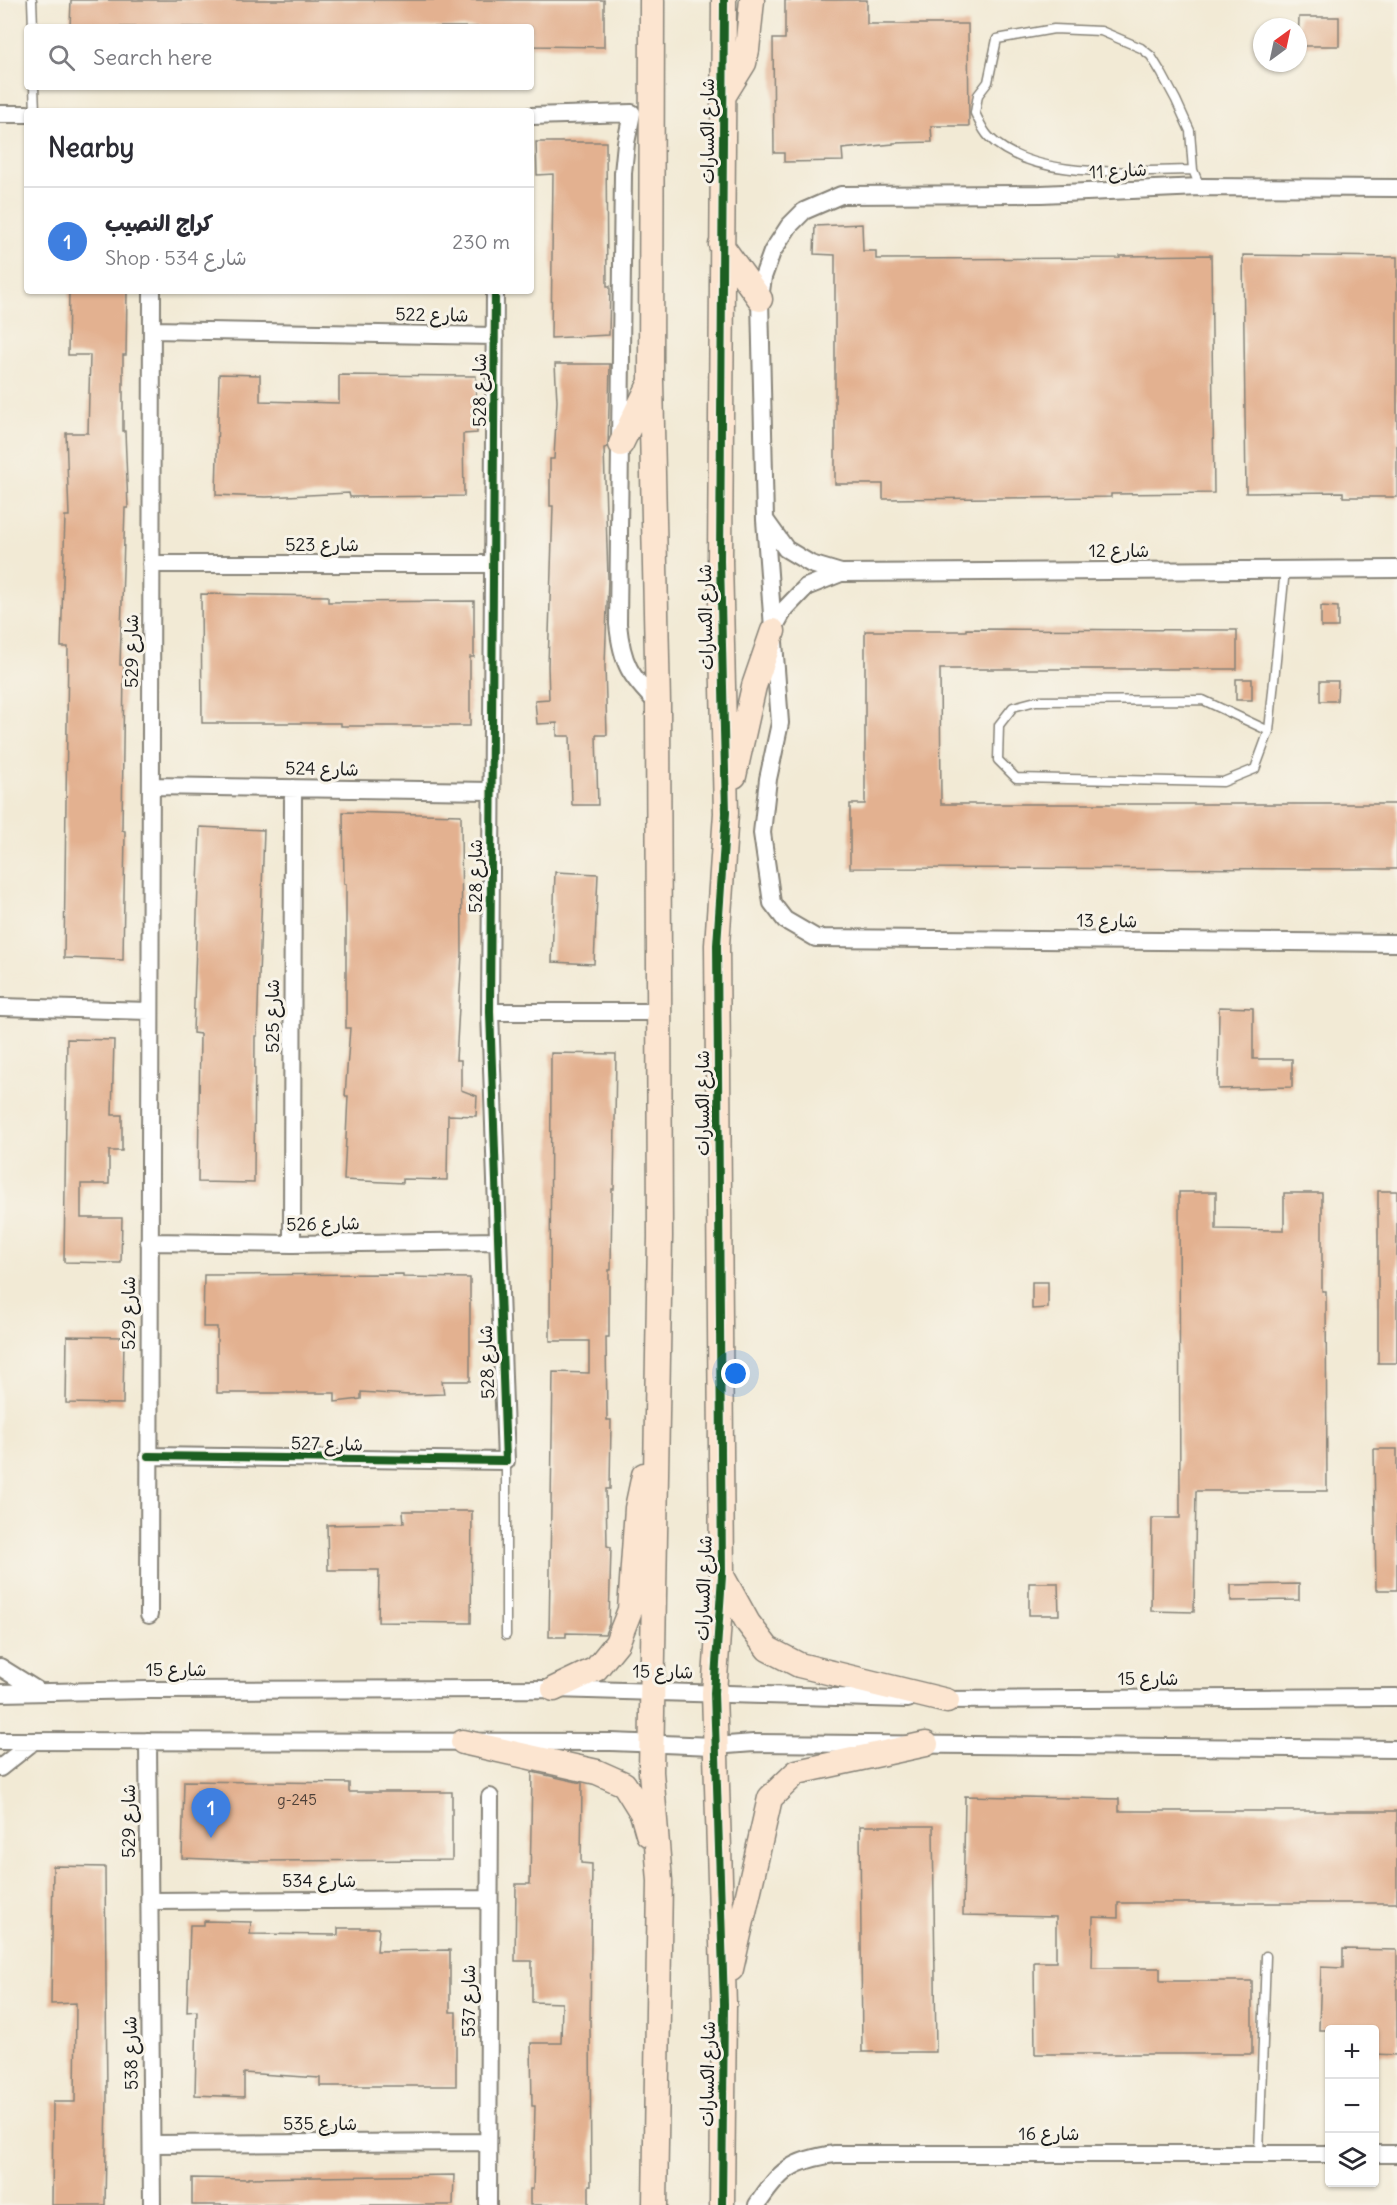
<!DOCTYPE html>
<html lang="en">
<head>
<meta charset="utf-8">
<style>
	:root { --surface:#fff; --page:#f7f7f7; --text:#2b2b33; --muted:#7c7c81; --line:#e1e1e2; --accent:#0f766e }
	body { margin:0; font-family:Delius,"Playpen Sans Arabic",sans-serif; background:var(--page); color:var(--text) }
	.controls { position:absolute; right:18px; bottom:18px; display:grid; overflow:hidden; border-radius:6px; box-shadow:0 2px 4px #0004 }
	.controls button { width:54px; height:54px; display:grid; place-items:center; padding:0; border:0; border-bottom:2px solid var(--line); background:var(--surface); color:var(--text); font:30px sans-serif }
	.compass { position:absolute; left:1253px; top:18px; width:54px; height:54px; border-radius:50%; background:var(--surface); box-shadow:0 2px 4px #0004; rotate:33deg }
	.you { position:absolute; left:736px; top:1374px; width:21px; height:21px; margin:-15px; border:4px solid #fff; border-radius:50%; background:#1a73e8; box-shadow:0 0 0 9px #1a73e833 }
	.badge { display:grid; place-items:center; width:39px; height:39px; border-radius:50%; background:var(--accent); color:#fff; font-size:20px; font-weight:700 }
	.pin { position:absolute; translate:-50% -50px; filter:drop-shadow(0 2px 3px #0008) }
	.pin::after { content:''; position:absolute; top:32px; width:21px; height:18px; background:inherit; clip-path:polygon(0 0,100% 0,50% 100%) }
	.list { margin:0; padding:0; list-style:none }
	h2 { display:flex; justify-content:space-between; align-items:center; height:78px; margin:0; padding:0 24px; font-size:26px }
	h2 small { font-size:20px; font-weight:400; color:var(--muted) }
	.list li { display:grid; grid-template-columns:39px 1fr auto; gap:18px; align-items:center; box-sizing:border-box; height:108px; padding:0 24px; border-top:2px solid var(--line) }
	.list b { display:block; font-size:22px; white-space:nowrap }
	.list p { margin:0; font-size:20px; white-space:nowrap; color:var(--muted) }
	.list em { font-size:20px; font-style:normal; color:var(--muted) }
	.icon { flex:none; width:33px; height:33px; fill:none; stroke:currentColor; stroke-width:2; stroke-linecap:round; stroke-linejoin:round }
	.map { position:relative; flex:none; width:1397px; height:2205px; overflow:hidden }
	.search { position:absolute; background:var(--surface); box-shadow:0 2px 4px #0004; left:24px; top:24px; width:510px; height:66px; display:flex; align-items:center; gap:15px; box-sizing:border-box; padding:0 21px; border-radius:6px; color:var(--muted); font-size:22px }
	.panel { position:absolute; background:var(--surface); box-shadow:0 2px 4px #0004; left:24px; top:108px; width:510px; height:186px; border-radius:6px }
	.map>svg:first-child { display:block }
</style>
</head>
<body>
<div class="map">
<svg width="1397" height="2205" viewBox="0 0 1397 2205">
	<rect width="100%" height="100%" fill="#f7f3e8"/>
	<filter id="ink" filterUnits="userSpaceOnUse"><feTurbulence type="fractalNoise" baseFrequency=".0167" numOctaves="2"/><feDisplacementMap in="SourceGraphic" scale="12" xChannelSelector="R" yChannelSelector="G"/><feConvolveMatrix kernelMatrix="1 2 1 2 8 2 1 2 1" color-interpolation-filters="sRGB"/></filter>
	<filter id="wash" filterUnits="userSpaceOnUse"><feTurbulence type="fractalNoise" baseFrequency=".008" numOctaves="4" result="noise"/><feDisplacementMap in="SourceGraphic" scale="24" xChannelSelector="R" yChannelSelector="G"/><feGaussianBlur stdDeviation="1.35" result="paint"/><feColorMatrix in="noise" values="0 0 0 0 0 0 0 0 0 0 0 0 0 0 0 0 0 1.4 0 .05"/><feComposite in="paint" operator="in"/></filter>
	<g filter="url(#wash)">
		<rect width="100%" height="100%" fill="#f2ead5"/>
		<g id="blocks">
			<path fill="#e3b190" d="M71,0H604V47L531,46V27H70Z
				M785,0H867V24H968L969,126H931L932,142L893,143V144L842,149L843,161L784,162V153H774L773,39H785Z
				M1299,17H1339V46H1298Z
				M536,142H606L607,286H610L609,335L551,338L553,174L537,175Z
				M862,224L863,251H876V259L1120,258V256L1211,255L1214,493L1111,494V497L883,499V484H835V255L814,254L815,226Z
				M1243,255L1397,257V497H1343V492L1246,493Z
				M69,291H127L126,355H123V431H125L128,508H125L120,665H124L122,830L125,831L123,960L64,958L68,647H61L65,516H69L66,433H88L90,355H68Z
				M555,364H610L608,447L604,448L608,578L605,666L607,735H596L598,805H572L570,736H557V723L537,724L535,700L549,699L548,666L553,506H550V459H554L557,401Z
				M219,374L260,375V401L339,403V375L476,376L477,433L463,434L464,496L350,497L349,493L266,497L216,495Z
				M201,594L328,596V602L474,601V657H470V726H341V723H202Z
				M1321,606L1338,607V627H1321Z
				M966,629L1237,630V669H940L941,804H1397V869L850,868V804H865V631H966Z
				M1236,679H1252V700H1236Z
				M1320,681H1338L1337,701H1320Z
				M343,812L461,815L462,954L456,1060H461V1090L477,1096L476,1116L448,1115L447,1180L403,1179V1183L344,1180L348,1096H345L350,1028H346V884H344Z
				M200,827L264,830L257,1036H255L254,1183L198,1182L200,1034L193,1033Z
				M555,872L598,874L594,964L552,962Z
				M1219,1007L1253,1008V1059H1292V1087L1218,1089Z
				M67,1039L114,1040L112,1115H122V1151H109V1184H81V1218H122L121,1263L64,1262Z
				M551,1053L616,1054L614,1189H612L611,1270H609V1337H606L607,1420H611L610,1489H606L607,1546L611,1547L609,1624L605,1634L566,1633V1637H549L553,1372L589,1373V1341H550Z
				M1378,1191H1397V1363H1378Z
				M1179,1192H1216V1229L1284,1230V1193H1322V1291H1326L1327,1491H1196L1194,1612L1151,1611L1152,1518H1180Z
				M403,1274V1277L470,1278V1381H442L444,1394L409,1395L361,1392V1399L335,1402V1393H217V1327H203L204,1275Z
				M1032,1282H1048V1308L1032,1309Z
				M67,1336L124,1337L123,1404L66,1403Z
				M1374,1449H1397V1590H1376Z
				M403,1511H472L471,1623L378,1622L379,1570H328L327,1525L404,1523Z
				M1029,1583H1058L1059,1615H1029Z
				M1299,1584V1600L1231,1601V1585Z
				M532,1772L582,1783L581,1863L592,1864L590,2024L591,2185H589V2205H530V2189H533L535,2106H532L531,2043H561L562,2003L532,2002V1961H515L516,1884H530Z
				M184,1781L349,1783V1792H452V1860L251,1861L182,1858Z
				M965,1796L1119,1799V1811H1397V1903H1118V1918L1093,1917L1092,1968H1160V1981H1252V2054H1035L1034,1962H1056V1917L963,1915Z
				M860,1826H933L936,2052H862Z
				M53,1866L105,1867L107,2096L105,2205H52L53,2102H75L76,2003L51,2004Z
				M204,1921L251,1922L250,1934L338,1935V1928H379L377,1951L450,1950V2012H456V2086H320V2078L244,2073V2097L195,2095L197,2011L187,2012L190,1925H204Z
				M1343,1949L1397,1950V2055L1374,2054V2030H1319L1321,1967L1343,1968Z
				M454,2175L453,2205H192V2178L248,2179V2178Z"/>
		</g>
	</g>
	<g filter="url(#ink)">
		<use href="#blocks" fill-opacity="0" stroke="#878378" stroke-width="1.5"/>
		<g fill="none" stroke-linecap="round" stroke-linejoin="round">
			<defs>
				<path id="lane" d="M32,0L33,27
					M34,87L35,111
					M1193,170C1134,170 1034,182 989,137C983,131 979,121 975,113L978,95L988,82L997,39L1054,29L1101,31L1141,48L1151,56L1162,74L1176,100L1190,131L1193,170L1200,187
					M1269,731L1203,700L1036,701L1013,707L999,725L998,760L1016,778L1223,782L1255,769L1269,731L1285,569
					M506,1635V1461
					M1259,2154L1266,1956"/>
				<path id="street" d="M0,114H27
					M531,116L632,113L626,143L623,173L618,624C622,664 630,676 658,704
					M1397,188L1200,187L1041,194L841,195L804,211L789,226L772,252L763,277L760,299L765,520L780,723L768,779L762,833L772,903L785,920L816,938L1397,943
					M152,330L495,336
					M766,521L786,549L811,564L841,573L1397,569
					M151,564H493
					M773,630L784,610L806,587L841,573
					M151,786L492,791
					M0,1007L150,1011
					M490,1012H659
					M149,1242L292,1244L498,1241
					M292,1244L293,788
					M148,1456L506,1461L490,1012L495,291
					M149,1615L152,291
					M0,1667L40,1692
					M0,1693L147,1690L554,1689L908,1699
					M937,1700L1397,1697
					M0,1741L611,1742L714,1746L754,1743L1397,1749
					M148,1741L152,2205
					M0,1768L34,1741
					M149,1901L488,1899
					M152,2144L488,2142
					M1374,2154H1397
					M488,2205L490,1797
					M757,2205C780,2170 792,2160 835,2154H1330"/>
				<path id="secondary" d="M652,0L651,381L658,704L660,1236L651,1772L660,1881L655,2205
					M723,97L744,63L747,50L752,0
					M721,245L760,299
					M621,444L649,386
					M734,776L754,686L773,631
					M722,1576L748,1623L768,1649L799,1665L947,1701
					M554,1689L596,1669L617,1643L630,1610L637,1508L644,1475
					M463,1742L597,1772L624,1784L642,1813L648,1834
					M731,1969L770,1798L797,1772L926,1744
					M722,2205L724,2004L714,1693L722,1576L717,945L726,813L720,561L724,0"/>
			</defs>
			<use href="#lane" stroke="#878378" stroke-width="11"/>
			<use href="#street" stroke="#878378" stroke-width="20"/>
			<use href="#secondary" stroke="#878378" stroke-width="27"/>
			<use href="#lane" stroke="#fff" stroke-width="8"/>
			<use href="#street" stroke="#fff" stroke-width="16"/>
			<use href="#secondary" stroke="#fce5d0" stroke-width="24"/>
			<defs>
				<path id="cycleway" d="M148,1456L506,1461L490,1012L495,291
					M722,2205L724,2004L714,1693L722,1576L717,945L726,813L720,561L724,0"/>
			</defs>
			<use href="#cycleway" stroke="#f7f3e8" stroke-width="11"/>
			<use href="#cycleway" stroke="#1b5e20" stroke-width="8"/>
		</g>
	</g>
	<g text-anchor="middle" stroke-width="6" stroke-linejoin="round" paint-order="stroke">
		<g font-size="15" fill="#4e4139">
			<text x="297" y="1805">g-245</text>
		</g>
		<g font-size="18" fill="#1c1c1c" stroke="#f7f3e8">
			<text transform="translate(708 131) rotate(-90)" y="6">شارع الكسارات</text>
			<text transform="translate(1118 171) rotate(-3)" y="6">شارع 11</text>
			<text transform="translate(432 315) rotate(1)" y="6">شارع 522</text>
			<text transform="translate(480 390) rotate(-90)" y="6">شارع 528</text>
			<text x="322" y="551">شارع 523</text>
			<text x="1119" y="557">شارع 12</text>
			<text transform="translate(706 617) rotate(-91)" y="6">شارع الكسارات</text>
			<text transform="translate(132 651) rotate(-90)" y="6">شارع 529</text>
			<text transform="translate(322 769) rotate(1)" y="6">شارع 524</text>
			<text transform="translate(476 876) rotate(-90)" y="6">شارع 528</text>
			<text transform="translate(1107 921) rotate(1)" y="6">شارع 13</text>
			<text transform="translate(273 1016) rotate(-90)" y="6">شارع 525</text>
			<text transform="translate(703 1103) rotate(-90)" y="6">شارع الكسارات</text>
			<text transform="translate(323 1224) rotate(-1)" y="6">شارع 526</text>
			<text transform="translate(129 1313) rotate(-90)" y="6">شارع 529</text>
			<text transform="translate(487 1362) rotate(-92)" y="6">شارع 528</text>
			<text transform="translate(327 1444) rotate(1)" y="6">شارع 527</text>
			<text transform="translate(704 1588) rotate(-88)" y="6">شارع الكسارات</text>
			<text x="176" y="1676">شارع 15</text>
			<text transform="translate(663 1672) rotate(1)" y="6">شارع 15</text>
			<text x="1148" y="1685">شارع 15</text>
			<text transform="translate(129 1821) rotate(-90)" y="6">شارع 529</text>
			<text x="319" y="1887">شارع 534</text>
			<text transform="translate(469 2001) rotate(-90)" y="6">شارع 537</text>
			<text transform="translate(131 2053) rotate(-91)" y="6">شارع 538</text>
			<text transform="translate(708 2074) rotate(-89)" y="6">شارع الكسارات</text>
			<text x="320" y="2130">شارع 535</text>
			<text x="1049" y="2140">شارع 16</text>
		</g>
	</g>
</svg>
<div class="controls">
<button>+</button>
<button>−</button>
<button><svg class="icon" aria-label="layers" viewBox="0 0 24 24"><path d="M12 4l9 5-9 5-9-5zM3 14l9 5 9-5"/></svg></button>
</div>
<svg class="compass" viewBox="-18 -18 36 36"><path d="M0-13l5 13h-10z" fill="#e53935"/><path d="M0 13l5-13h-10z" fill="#7c7c81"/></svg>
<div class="you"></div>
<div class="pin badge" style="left:211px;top:1838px;background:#3f7fe0">1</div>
<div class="search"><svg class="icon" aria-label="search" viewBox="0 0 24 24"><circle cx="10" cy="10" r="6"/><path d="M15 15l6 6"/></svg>Search here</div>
<section class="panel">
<h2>Nearby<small></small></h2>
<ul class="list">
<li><span class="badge" style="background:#3f7fe0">1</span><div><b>كراج النصيب</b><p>Shop · شارع 534</p></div><em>230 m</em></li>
</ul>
</section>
</div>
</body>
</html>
